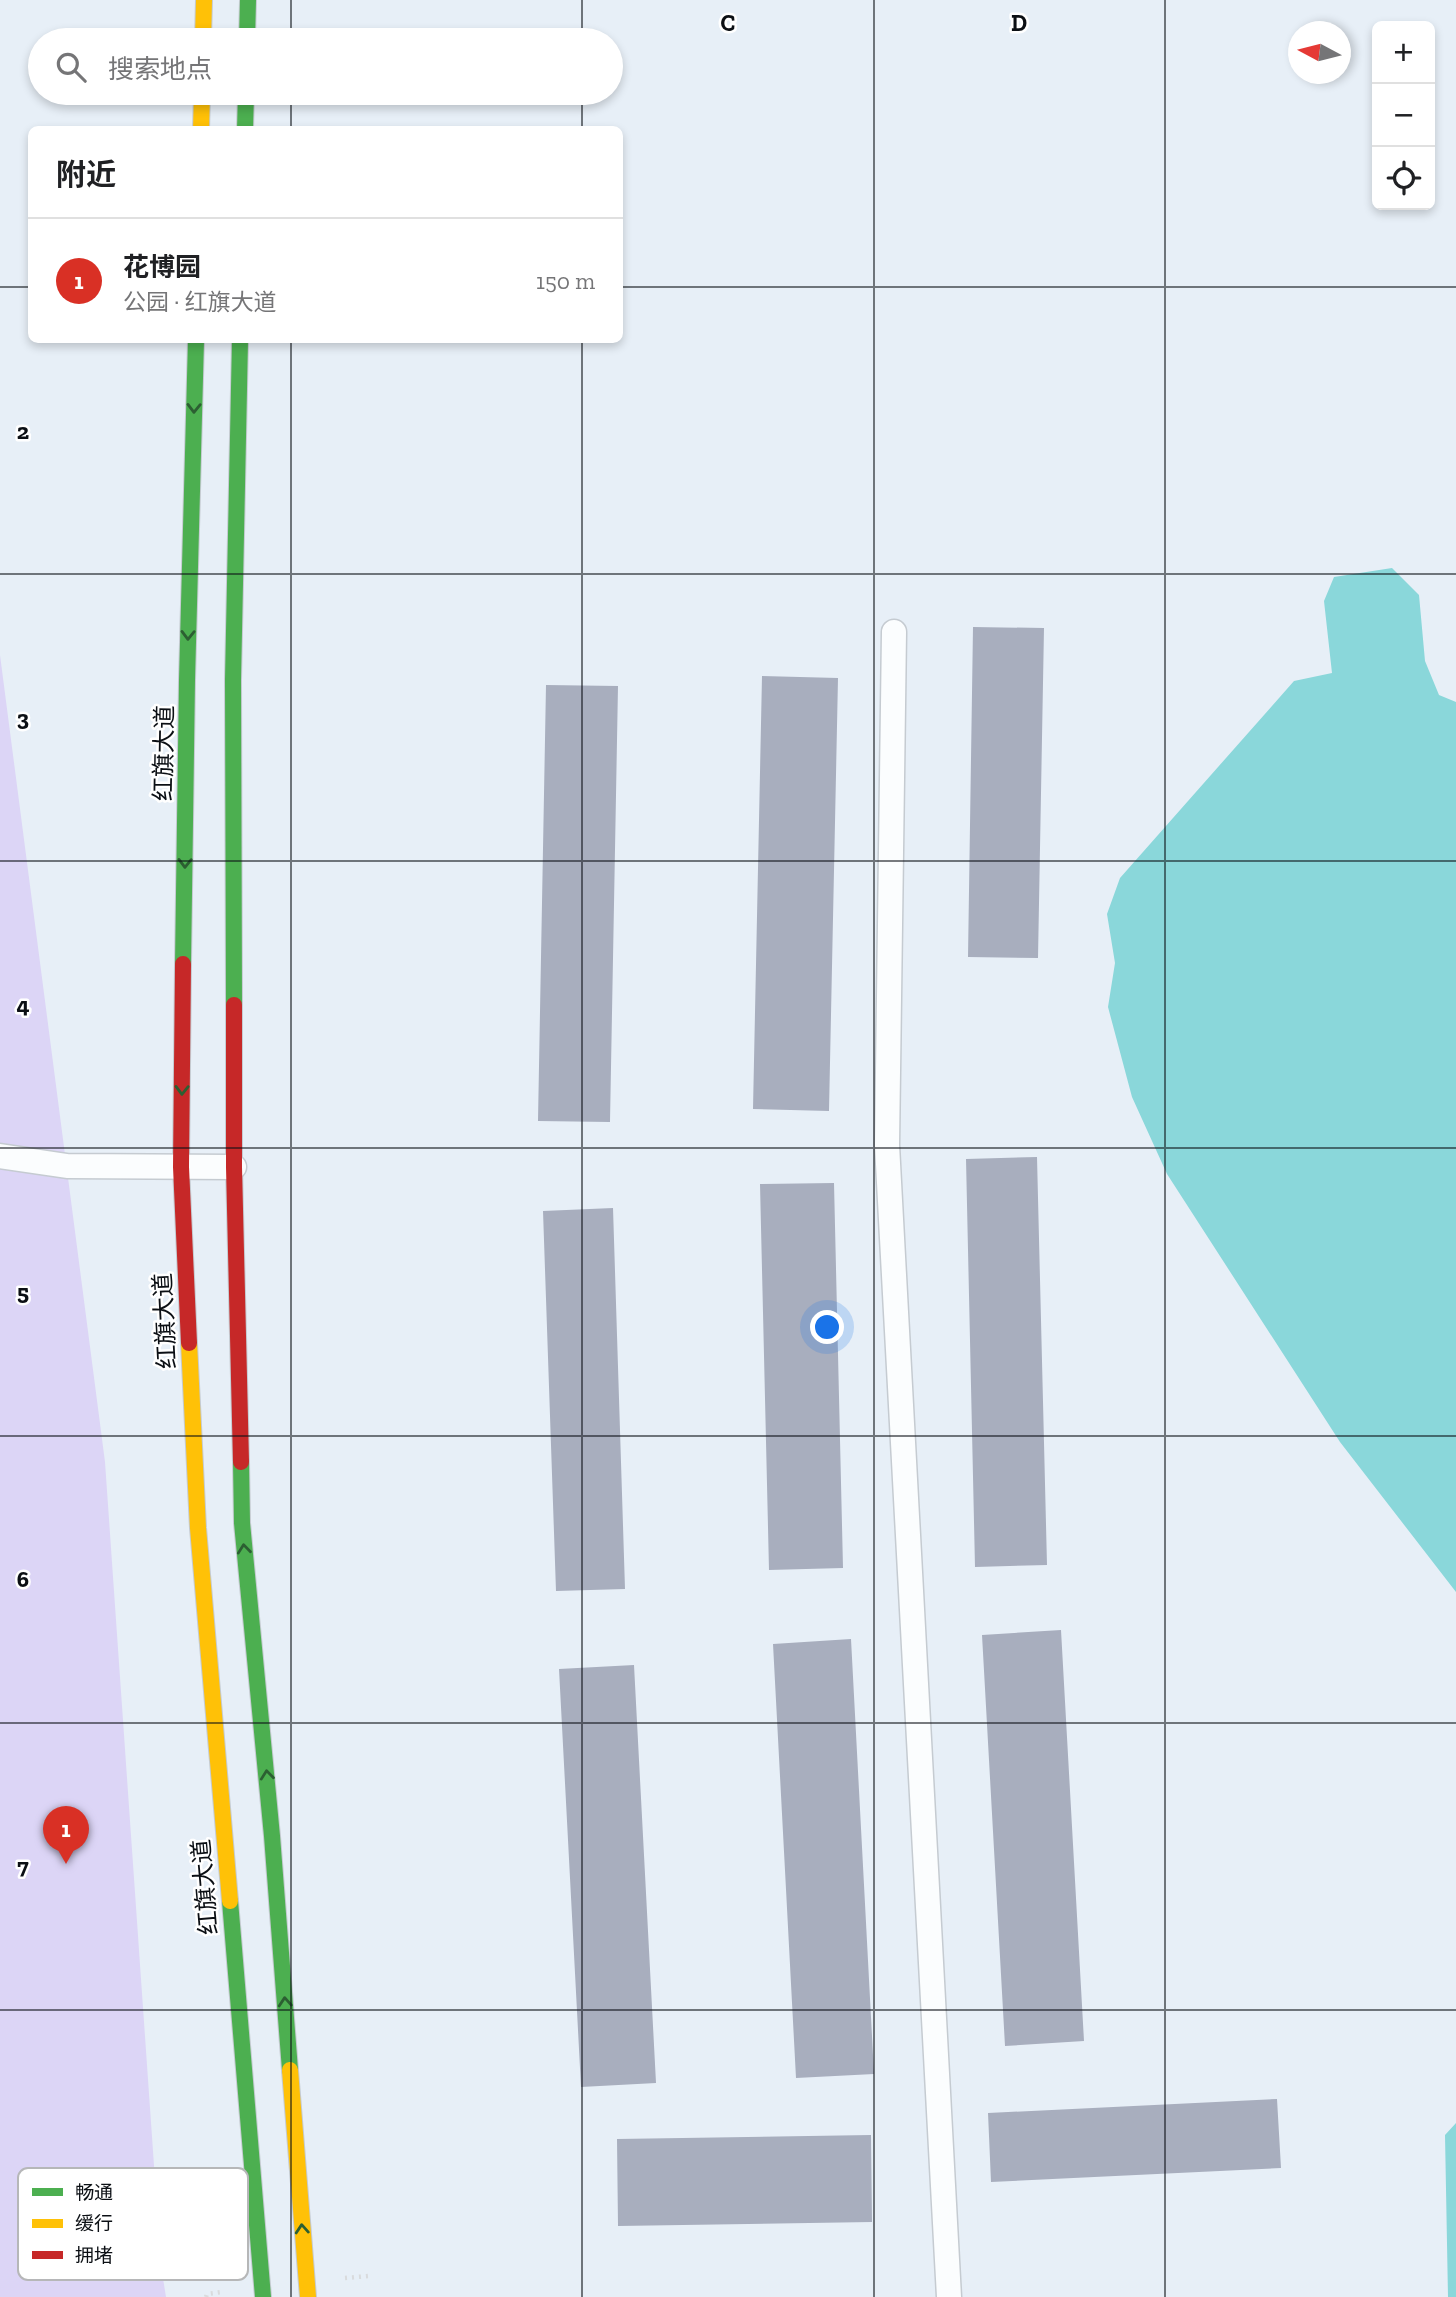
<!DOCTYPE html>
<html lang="zh">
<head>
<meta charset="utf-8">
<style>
	:root { --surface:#fff; --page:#f2f2f2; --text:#202124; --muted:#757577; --line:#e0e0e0; --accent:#d93025 }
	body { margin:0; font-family:"Zilla Slab","Noto Sans SC",serif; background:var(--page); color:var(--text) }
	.controls { position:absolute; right:21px; top:21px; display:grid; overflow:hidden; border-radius:10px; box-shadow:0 4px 10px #0003 }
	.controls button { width:63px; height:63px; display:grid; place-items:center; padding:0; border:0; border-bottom:2px solid var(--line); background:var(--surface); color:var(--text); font:35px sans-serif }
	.compass { position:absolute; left:1288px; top:21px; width:63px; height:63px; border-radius:50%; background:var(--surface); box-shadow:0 4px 10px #0003; rotate:277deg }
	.you { position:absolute; left:828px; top:1328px; width:24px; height:24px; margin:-18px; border:5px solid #fff; border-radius:50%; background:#1a73e8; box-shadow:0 0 0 10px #1a73e833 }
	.badge { display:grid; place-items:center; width:46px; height:46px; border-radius:50%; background:var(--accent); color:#fff; font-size:23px; font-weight:700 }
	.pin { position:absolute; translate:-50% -58px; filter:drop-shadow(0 2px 4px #0008) }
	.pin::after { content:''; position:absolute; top:37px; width:24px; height:21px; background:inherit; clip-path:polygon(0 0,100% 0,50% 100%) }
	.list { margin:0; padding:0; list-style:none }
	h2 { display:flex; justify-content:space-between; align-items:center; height:91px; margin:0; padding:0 28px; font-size:30px }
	h2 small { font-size:23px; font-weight:400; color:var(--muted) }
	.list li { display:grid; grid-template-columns:46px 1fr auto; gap:21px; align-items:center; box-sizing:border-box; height:126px; padding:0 28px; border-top:2px solid var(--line) }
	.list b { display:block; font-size:26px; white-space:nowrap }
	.list p { margin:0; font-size:23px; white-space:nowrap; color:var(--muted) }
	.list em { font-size:23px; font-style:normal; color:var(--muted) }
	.icon { flex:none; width:38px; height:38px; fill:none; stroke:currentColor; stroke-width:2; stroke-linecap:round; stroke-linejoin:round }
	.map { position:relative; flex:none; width:1456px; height:2297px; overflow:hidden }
	.search { position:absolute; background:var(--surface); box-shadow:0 4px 10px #0003; left:28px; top:28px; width:595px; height:77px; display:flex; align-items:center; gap:18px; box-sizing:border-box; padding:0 24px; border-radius:38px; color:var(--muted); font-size:26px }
	.panel { position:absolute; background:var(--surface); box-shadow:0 4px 10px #0003; left:28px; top:126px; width:595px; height:217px; border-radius:10px }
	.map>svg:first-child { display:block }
</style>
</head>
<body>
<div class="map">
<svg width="1456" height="2297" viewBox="0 0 1456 2297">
	<rect width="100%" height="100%" fill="#e7eff7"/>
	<path fill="#dcd5f6" d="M0,655L105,1462L161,2266L166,2297H0Z"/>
	<path fill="#8ad7da" d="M1392,568L1419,595L1425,661L1439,695L1456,702V1592L1340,1442L1167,1174L1132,1097L1108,1007L1115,963L1107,914L1120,878L1294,681L1332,673L1324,601L1334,577Z
		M1456,2123V2297H1448L1445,2135Z"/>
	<path fill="#a8aebe" d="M973,627L1044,628L1038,958L968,957Z
		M762,676L838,678L829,1111L753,1109Z
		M546,685L618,686L610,1122L538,1121Z
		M1037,1157L1047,1565L975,1567L966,1159Z
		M834,1183L843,1568L769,1570L760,1184Z
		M613,1208L625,1589L556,1591L543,1211Z
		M1061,1630L1084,2041L1005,2046L982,1635Z
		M851,1639L874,2074L796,2078L773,1644Z
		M634,1665L656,2083L581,2087L559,1669Z
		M1277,2099L1281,2168L991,2182L988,2113Z
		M871,2135L872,2222L618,2226L617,2139Z"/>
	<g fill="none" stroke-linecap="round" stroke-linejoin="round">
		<defs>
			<path id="lane" d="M894,632L887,1145L949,2297
				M0,1156L67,1166L234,1167"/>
			<path id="fast" d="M247,40L248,0
				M245,130L246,93
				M183,964L187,680L196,340
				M234,1005L233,680L240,340
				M241,1462L242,1523L272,1836L290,2070
				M230,1901L263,2297"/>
			<path id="slow" d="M203,40L204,0
				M201,130L202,93
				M189,1343L198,1528L230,1901
				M290,2070L308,2297"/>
			<path id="jam" d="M183,964L181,1167L189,1343
				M234,1005V1167L241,1462"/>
		</defs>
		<use href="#lane" stroke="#c5cbd1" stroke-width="27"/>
		<use href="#fast" stroke="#c5cbd1" stroke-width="18"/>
		<use href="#slow" stroke="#c5cbd1" stroke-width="18"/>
		<use href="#jam" stroke="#c5cbd1" stroke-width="18"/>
		<path stroke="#d9dbdd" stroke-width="4.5" stroke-dasharray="2 5" stroke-linecap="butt" d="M345,2278L369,2276
			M206,2297L207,2294L222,2292"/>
		<use href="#lane" stroke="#fbfdfe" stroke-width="24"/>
		<use href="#fast" stroke="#4caf50" stroke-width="16"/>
		<use href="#slow" stroke="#ffc107" stroke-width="16"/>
		<use href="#jam" stroke="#c62828" stroke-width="16"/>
	</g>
	<defs><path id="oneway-chevron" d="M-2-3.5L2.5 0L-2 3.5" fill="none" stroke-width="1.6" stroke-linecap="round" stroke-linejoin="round" transform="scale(1.75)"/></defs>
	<g stroke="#2c5f32">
		<use href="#oneway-chevron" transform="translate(194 408) rotate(91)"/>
		<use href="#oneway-chevron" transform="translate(188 635) rotate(91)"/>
		<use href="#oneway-chevron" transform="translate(185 863) rotate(91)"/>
		<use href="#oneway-chevron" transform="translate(182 1090) rotate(91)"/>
		<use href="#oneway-chevron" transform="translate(244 1549) rotate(-96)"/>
		<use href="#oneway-chevron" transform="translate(267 1775) rotate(-96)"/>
		<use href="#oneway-chevron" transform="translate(285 2002) rotate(-94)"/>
		<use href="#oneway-chevron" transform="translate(302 2229) rotate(-94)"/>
	</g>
	<path fill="none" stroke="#0b0f14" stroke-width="2" stroke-opacity="0.55" d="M291,0V40M582,0V40M874,0V2297M1165,0V2297M291,93V130M582,93V130M0,287H32M620,287H1456M291,340V2297M582,340V2297M0,574H1456M0,861H1456M0,1148H1456M0,1436H1456M0,1723H1456M0,2010H1456"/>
	<g text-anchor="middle" stroke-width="5" stroke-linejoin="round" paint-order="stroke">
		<g font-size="24" fill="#0b0f14" stroke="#fff">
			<text transform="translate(164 753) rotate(-89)" y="8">红旗大道</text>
			<text transform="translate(165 1321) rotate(-93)" y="8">红旗大道</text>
			<text transform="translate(205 1887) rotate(-95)" y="8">红旗大道</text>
		</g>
	</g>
	<rect x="18" y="2168" width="230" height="112" rx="10" fill="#fff" stroke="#b6b7b8" stroke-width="2"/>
	<rect x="32" y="2188" width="31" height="8" fill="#4caf50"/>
	<rect x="32" y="2219" width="31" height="9" fill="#ffc107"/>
	<rect x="32" y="2251" width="31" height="8" fill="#c62828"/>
	<g font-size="19" fill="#0b0f14">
		<text x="75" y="2199">畅通</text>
		<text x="75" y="2230">缓行</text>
		<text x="75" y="2262">拥堵</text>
	</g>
	<g font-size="23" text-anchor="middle" font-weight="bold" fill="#0b0f14" stroke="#fff" stroke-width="5" stroke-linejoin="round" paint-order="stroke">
		<text x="728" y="31">C</text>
		<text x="1019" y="31">D</text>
		<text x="23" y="439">2</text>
		<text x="23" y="726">3</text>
		<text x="23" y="1013">4</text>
		<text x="23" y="1300">5</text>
		<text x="23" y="1587">6</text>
		<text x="23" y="1874">7</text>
	</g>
</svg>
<div class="controls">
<button>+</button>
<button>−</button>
<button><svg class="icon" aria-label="locate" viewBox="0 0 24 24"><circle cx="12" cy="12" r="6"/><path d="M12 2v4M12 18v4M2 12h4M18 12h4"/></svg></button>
</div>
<svg class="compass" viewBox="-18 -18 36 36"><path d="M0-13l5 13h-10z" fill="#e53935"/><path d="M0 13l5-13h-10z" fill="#757577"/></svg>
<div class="you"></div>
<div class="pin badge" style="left:66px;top:1864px">1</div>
<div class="search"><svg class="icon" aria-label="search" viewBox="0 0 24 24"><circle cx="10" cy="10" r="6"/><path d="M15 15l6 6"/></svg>搜索地点</div>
<section class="panel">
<h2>附近<small></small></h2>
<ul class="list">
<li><span class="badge">1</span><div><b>花博园</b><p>公园 · 红旗大道</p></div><em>150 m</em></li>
</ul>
</section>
</div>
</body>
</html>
